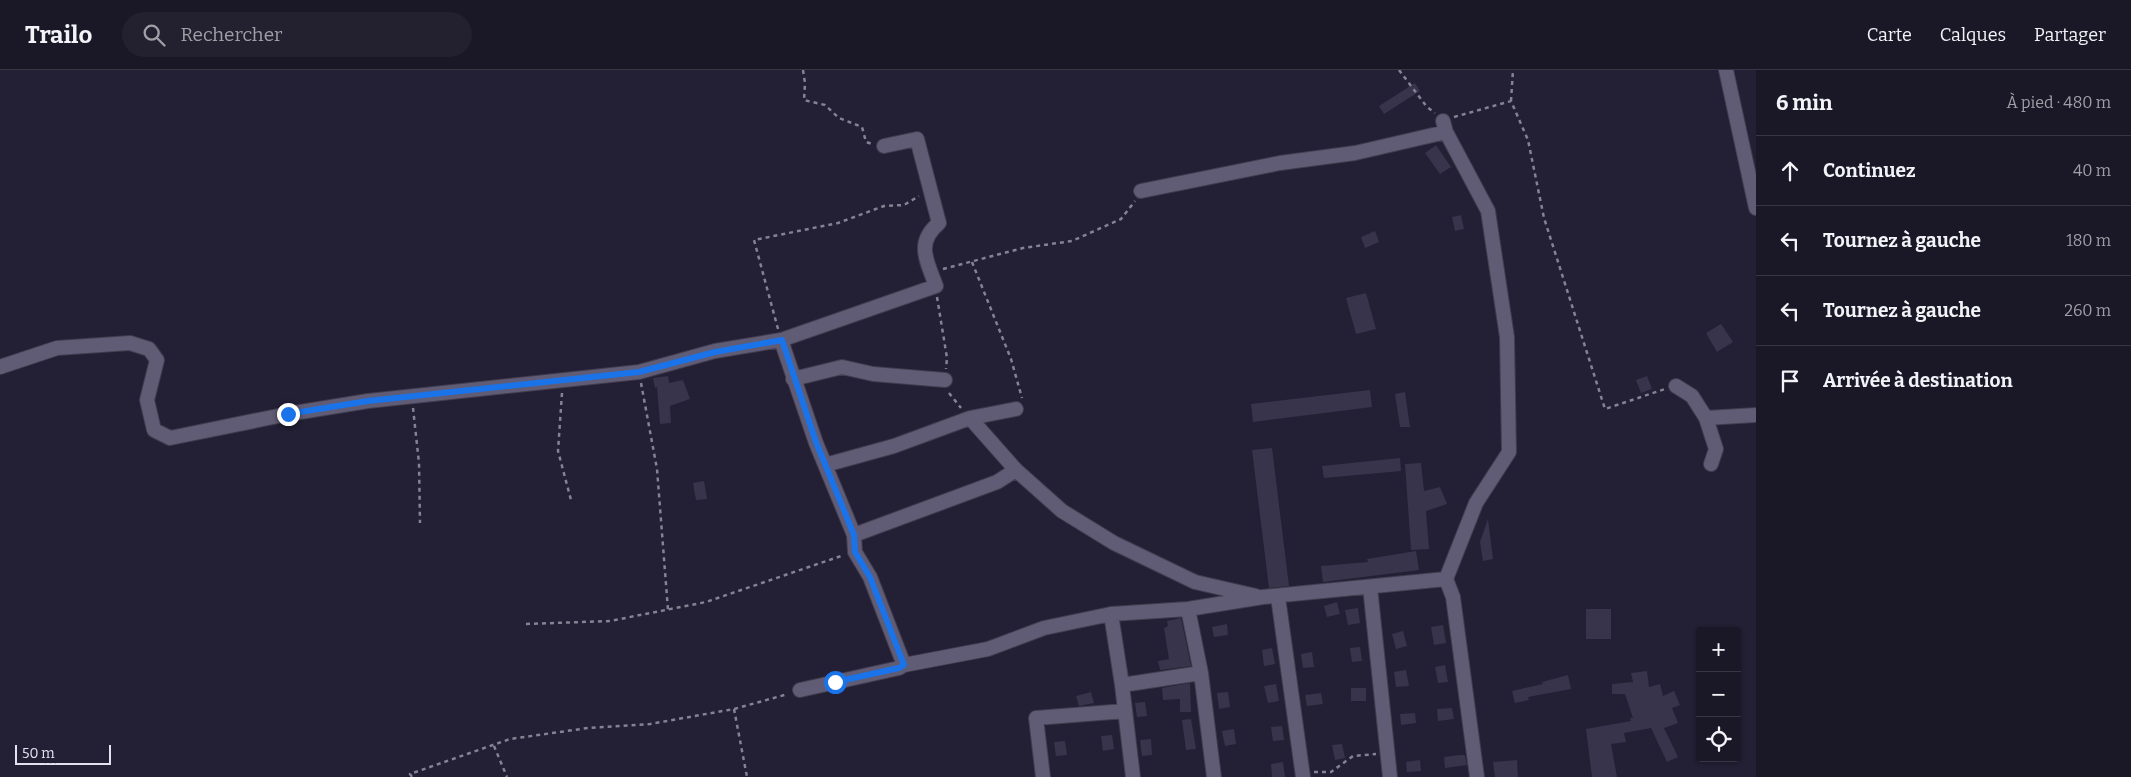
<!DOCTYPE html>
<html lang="fr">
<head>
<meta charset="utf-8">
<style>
	:root { --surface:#1a1727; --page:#23202f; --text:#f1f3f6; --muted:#9f9fa7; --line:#383644 }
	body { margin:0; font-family:Bitter,serif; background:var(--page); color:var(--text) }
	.controls { position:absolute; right:15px; bottom:15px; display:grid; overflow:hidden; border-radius:5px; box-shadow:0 1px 4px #0004 }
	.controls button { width:45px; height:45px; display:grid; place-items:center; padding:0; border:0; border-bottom:1px solid var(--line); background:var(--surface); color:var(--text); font:25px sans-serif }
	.scale { position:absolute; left:15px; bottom:12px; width:96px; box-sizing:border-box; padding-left:5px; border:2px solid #e4e2f0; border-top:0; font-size:14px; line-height:18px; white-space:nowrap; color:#e4e2f0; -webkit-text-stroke:4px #231f34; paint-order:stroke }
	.stop { position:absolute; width:15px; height:15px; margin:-11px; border:4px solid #1a73e8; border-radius:50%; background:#fff }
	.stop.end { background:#1a73e8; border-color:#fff; box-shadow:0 1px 5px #0008 }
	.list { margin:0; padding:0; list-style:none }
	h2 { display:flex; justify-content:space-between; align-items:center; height:65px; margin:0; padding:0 20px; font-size:21px }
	h2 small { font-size:16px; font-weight:400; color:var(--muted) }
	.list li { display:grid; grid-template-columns:32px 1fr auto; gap:15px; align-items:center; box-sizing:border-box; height:70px; padding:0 20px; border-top:1px solid var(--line) }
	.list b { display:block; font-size:19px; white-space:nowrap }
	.list em { font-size:16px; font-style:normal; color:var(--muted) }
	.icon { flex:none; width:28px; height:28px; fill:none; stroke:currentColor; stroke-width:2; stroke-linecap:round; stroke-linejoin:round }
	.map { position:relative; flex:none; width:1756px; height:707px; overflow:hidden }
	header { display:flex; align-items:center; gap:30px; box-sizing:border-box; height:70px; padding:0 25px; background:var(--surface); border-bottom:1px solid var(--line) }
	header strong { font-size:24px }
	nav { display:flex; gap:28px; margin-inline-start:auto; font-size:18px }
	.search { width:350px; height:45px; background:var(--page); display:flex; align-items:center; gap:12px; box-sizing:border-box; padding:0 18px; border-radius:28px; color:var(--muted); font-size:19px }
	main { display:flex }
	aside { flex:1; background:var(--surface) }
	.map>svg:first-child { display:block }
</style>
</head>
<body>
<header>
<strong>Trailo</strong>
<div class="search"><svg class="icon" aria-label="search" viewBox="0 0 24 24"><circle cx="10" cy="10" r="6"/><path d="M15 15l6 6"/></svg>Rechercher</div>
<nav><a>Carte</a><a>Calques</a><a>Partager</a></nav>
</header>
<main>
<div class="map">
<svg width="1756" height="707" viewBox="0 0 1756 707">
	<rect width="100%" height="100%" fill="#231f34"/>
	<path fill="#38344b" d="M1415,13L1420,21L1384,44L1379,36Z
		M1436,75L1451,97L1440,104L1425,83Z
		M1461,145L1464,159L1455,161L1452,147Z
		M1375,161L1379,172L1365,178L1361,167Z
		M1366,223L1376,259L1356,264L1346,228Z
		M1721,254L1733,272L1717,282L1706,263Z
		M668,306L669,313L683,310L690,329L670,336L671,353L660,354L657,317L655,318L653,308Z
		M1647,306L1652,319L1641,323L1636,310Z
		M1370,320L1372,337L1253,352L1251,334Z
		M1405,322L1410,357H1400L1395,324Z
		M1272,378L1289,516L1269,518L1252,380Z
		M1400,388L1401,401L1324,408L1322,396Z
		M1421,393L1424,421L1440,417L1447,434L1426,441L1429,479L1411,480L1405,394Z
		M704,411L707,429L696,430L693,413Z
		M1488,449L1493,489L1483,491L1480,472Z
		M1416,481L1419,500L1323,512L1321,496L1368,492L1367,489Z
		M1337,532L1340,544L1327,547L1324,536Z
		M1358,538L1360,553L1348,555L1345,540Z
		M1586,539H1611V569H1586Z
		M1181,548L1191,596L1160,600L1158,591L1169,589L1164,558L1168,556L1167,551Z
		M1227,554L1228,565L1214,567L1212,557Z
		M1443,555L1446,573L1434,575L1431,557Z
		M1403,561L1407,576L1396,579L1392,564Z
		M1360,577L1362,591L1352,592L1350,578Z
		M1272,578L1275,594L1264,596L1262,580Z
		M1312,582L1314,597L1303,598L1301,584Z
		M1445,595L1448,612L1438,613L1435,597Z
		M1406,600L1409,616L1396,617L1394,602Z
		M1647,601L1649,617L1660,614L1663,626L1674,621L1680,635L1672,638L1678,653L1664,658L1678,687L1667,692L1651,658L1624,663L1626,672L1611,674L1617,707H1592L1586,659L1631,651L1630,648H1633L1625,624H1612V614L1633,612L1631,603Z
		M1568,605L1571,619L1528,627L1529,630L1515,633L1512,621L1543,614L1542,612Z
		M1190,613L1191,642H1180V629L1163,630L1162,618Z
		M1276,614L1279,631L1268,633L1264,616Z
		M1351,618H1366V631H1351Z
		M1091,622L1094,633L1079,636L1076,626Z
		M1228,622L1230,637L1219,639L1217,623Z
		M1321,623L1323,634L1307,636L1305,625Z
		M1145,632L1147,646L1137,647L1135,633Z
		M1452,638L1454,649L1438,651L1437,639Z
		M1415,643L1416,653L1401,655L1400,644Z
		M1191,649L1196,679L1186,680L1182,650Z
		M1282,656L1284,670L1273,671L1271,657Z
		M1234,659L1236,674L1225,676L1222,661Z
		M1112,665L1114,679L1103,681L1101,666Z
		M1151,669L1152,685L1142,686L1140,670Z
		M1065,671L1067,685L1056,686L1054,672Z
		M1342,674L1345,688L1335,690L1332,675Z
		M1460,685H1465L1467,695L1445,698L1444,687Z
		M1420,690L1421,701L1407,702L1406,692Z
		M1517,690L1518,707H1495L1493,692Z
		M1283,692L1285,707H1272L1271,694Z"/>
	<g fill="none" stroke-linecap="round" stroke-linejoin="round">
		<defs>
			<path id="minor" d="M1726,0L1756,138
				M1443,51L1446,62L1488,141L1507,267L1509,382L1476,433L1446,509
				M1141,121L1280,93L1355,83L1446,62
				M781,270L816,373L854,465L855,482L870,507L904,595
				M0,297L57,278L130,273L149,279L157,290L147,330L154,360L170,368L288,344L368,331L639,302L715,281L781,270L936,216C927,191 915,173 939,153L917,69L884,76
				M793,309L842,297L873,304L945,310
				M1676,316L1692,326L1706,348L1756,345
				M970,348L1016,400L1062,441L1114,473L1195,512L1256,526
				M1706,348L1716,379L1711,394
				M825,395L894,376L970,348L1016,339
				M854,465L997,412L1016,400
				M1370,517L1390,707
				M1278,527L1303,707
				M1188,539L1201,603L1214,707
				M1111,544L1122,615L1133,707
				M1122,615L1201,603
				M800,620L899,598L904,595L988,579L1044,558L1111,544L1188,539L1263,527L1446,509L1453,527L1477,707
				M1043,707L1036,648L1125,641"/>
		</defs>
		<use href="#minor" stroke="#413c4e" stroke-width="16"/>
		<path stroke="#858293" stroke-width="2.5" stroke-dasharray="4 4" stroke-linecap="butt" d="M803,0L805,13L804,30L825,35L839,48L862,57L866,72L872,74
			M1399,0L1427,37L1435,43
			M1511,31L1513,0
			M1454,47L1511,31L1528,70L1544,148L1605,339L1665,319
			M972,192L1011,289L1022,328
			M943,199L1023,178L1072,171L1121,149L1135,131
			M937,227L947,288L946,299
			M778,259L754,170L838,153L884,136L904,135L919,126
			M641,313L657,399L668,540
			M562,323L558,381L571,430
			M949,323L961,338
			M413,338L419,393L420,453
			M526,554L610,551L706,532L844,485
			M734,639L747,707
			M494,676L507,707
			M1314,702H1331L1353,686L1376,684
			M412,707L410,704L510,669L588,658L650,654L734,639L788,624"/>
		<use href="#minor" stroke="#605c75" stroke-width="14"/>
	</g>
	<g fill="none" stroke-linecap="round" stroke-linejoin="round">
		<path stroke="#1a73e8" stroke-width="6" d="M288,344L368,331L639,302L715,282L782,270L816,372L854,465L855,482L870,507L904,595L899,598L835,612"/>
	</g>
</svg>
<div class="controls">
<button>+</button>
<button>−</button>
<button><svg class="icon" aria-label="locate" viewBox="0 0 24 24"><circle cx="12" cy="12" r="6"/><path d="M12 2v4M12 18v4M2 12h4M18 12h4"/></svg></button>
</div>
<div class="scale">50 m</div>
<div class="stop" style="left:835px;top:612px"></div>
<div class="stop end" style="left:288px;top:344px"></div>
</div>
<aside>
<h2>6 min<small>À pied · 480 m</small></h2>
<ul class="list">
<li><svg class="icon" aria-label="ahead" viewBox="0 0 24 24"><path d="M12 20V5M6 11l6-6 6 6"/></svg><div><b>Continuez</b></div><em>40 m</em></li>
<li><svg class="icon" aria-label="left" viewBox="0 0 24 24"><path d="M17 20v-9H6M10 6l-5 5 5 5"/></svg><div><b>Tournez à gauche</b></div><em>180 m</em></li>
<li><svg class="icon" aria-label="left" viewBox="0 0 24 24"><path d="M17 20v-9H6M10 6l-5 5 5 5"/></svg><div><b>Tournez à gauche</b></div><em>260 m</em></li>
<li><svg class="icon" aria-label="arrive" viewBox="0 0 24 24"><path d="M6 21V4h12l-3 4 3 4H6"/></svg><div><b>Arrivée à destination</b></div></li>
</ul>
</aside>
</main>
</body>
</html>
